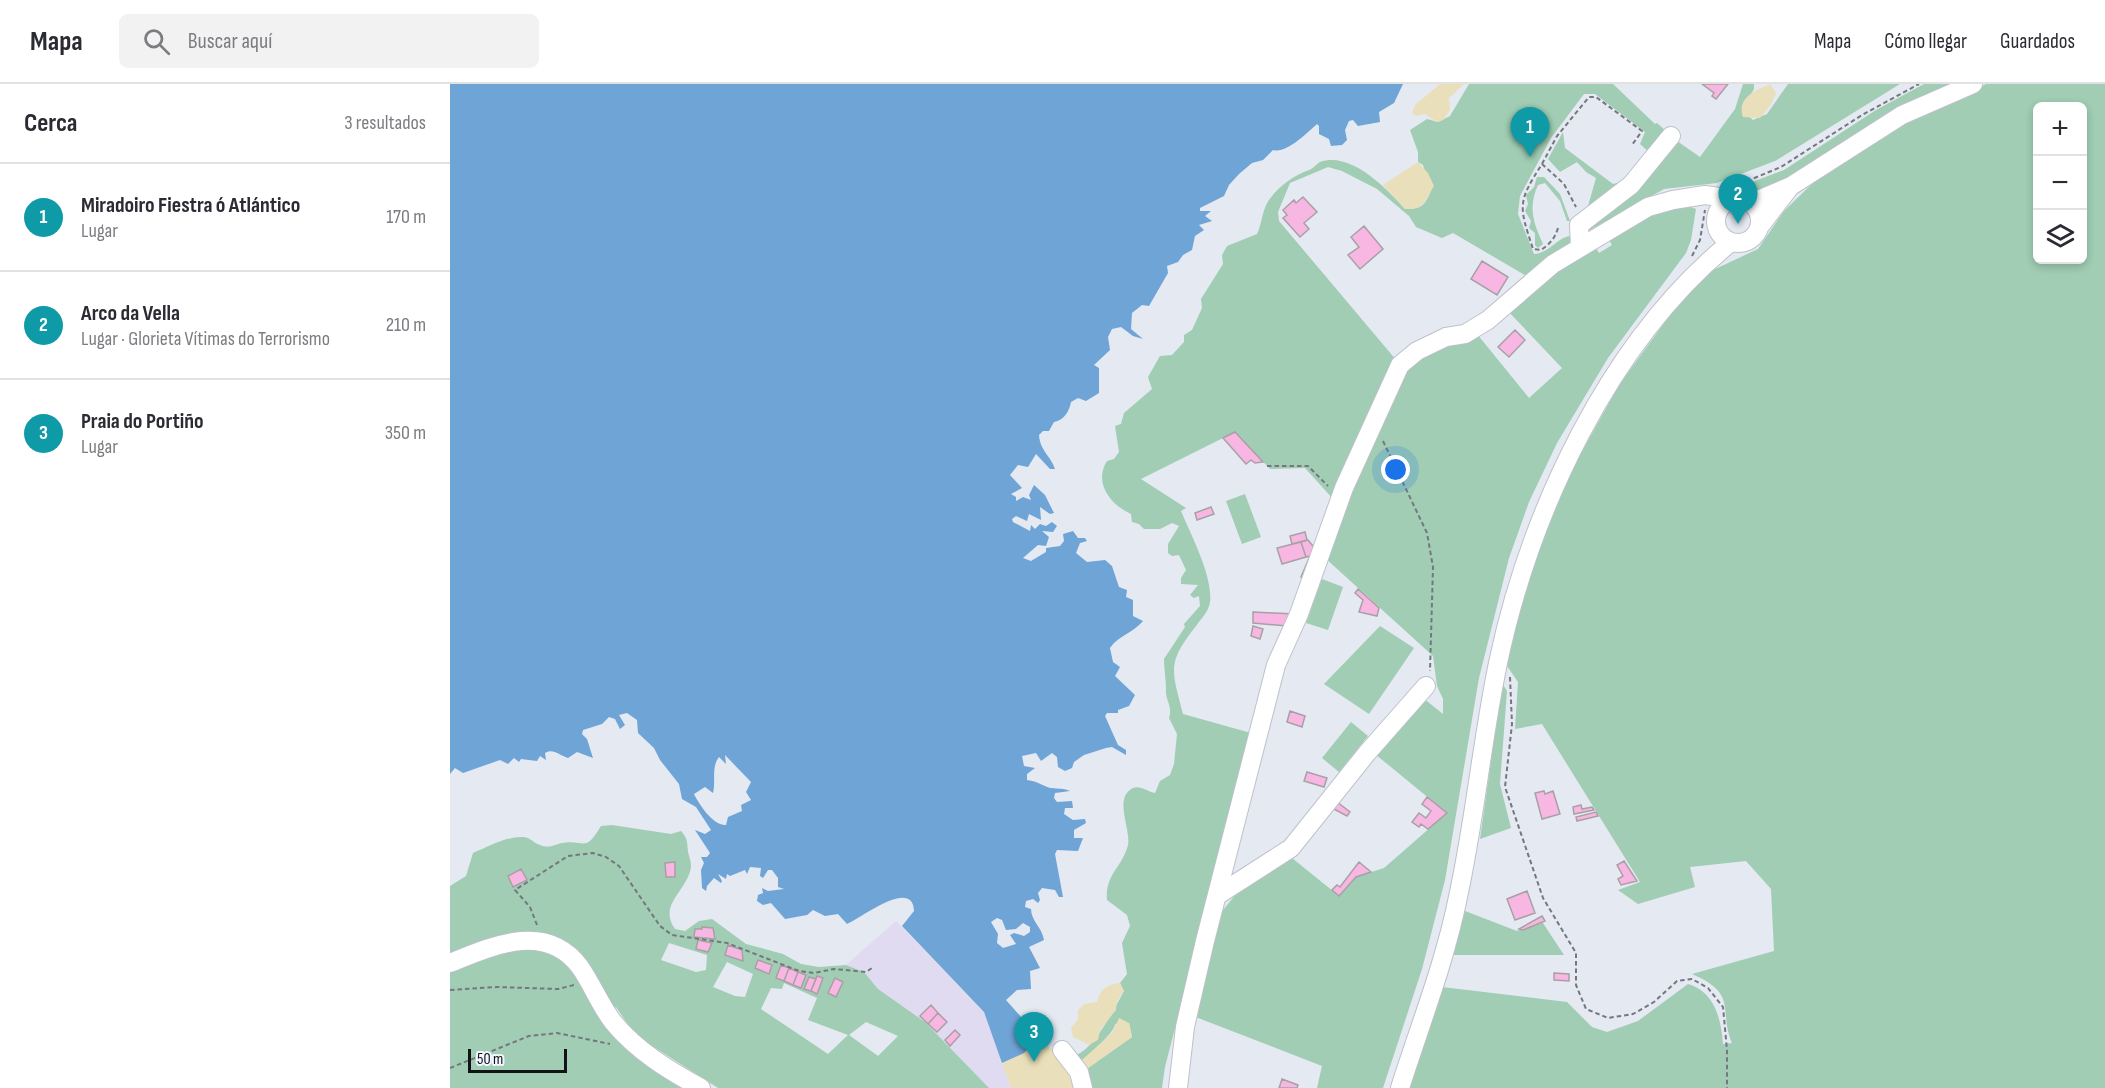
<!DOCTYPE html>
<html lang="es">
<head>
<meta charset="utf-8">
<style>
	:root { --surface:#fff; --page:#f2f2f3; --text:#2b2b33; --muted:#7c7c81; --line:#e1e1e2; --accent:#1e6b39 }
	body { margin:0; font-family:"Sofia Sans Condensed",sans-serif; background:var(--page); color:var(--text) }
	.controls { position:absolute; right:18px; top:18px; display:grid; overflow:hidden; border-radius:9px; box-shadow:0 3px 9px #0003 }
	.controls button { width:54px; height:54px; display:grid; place-items:center; padding:0; border:0; border-bottom:2px solid var(--line); background:var(--surface); color:var(--text); font:30px sans-serif }
	.scale { position:absolute; left:18px; bottom:15px; width:99px; box-sizing:border-box; padding-left:6px; border:3px solid #111316; border-top:0; font-size:16px; line-height:21px; white-space:nowrap; color:#111316; -webkit-text-stroke:4px #f2f6ff; paint-order:stroke }
	.you { position:absolute; left:946px; top:386px; width:21px; height:21px; margin:-15px; border:4px solid #fff; border-radius:50%; background:#1a73e8; box-shadow:0 0 0 9px #1a73e833 }
	.badge { display:grid; place-items:center; width:39px; height:39px; border-radius:50%; background:var(--accent); color:#fff; font-size:20px; font-weight:700 }
	.pin { position:absolute; translate:-50% -50px; filter:drop-shadow(0 2px 3px #0008) }
	.pin::after { content:''; position:absolute; top:32px; width:21px; height:18px; background:inherit; clip-path:polygon(0 0,100% 0,50% 100%) }
	.list { margin:0; padding:0; list-style:none }
	h2 { display:flex; justify-content:space-between; align-items:center; height:78px; margin:0; padding:0 24px; font-size:26px }
	h2 small { font-size:20px; font-weight:400; color:var(--muted) }
	.list li { display:grid; grid-template-columns:39px 1fr auto; gap:18px; align-items:center; box-sizing:border-box; height:108px; padding:0 24px; border-top:2px solid var(--line) }
	.list b { display:block; font-size:22px; white-space:nowrap }
	.list p { margin:0; font-size:20px; white-space:nowrap; color:var(--muted) }
	.list em { font-size:20px; font-style:normal; color:var(--muted) }
	.icon { flex:none; width:33px; height:33px; fill:none; stroke:currentColor; stroke-width:2; stroke-linecap:round; stroke-linejoin:round }
	.map { position:relative; flex:none; width:1655px; height:1004px; overflow:hidden }
	header { display:flex; align-items:center; gap:36px; box-sizing:border-box; height:84px; padding:0 30px; background:var(--surface); border-bottom:2px solid var(--line) }
	header strong { font-size:28px }
	nav { display:flex; gap:33px; margin-inline-start:auto; font-size:21px }
	.search { width:420px; height:54px; background:var(--page); display:flex; align-items:center; gap:15px; box-sizing:border-box; padding:0 21px; border-radius:9px; color:var(--muted); font-size:22px }
	main { display:flex }
	aside { flex:1; background:var(--surface) }
	.map>svg:first-child { display:block }
</style>
</head>
<body>
<header>
<strong>Mapa</strong>
<div class="search"><svg class="icon" aria-label="search" viewBox="0 0 24 24"><circle cx="10" cy="10" r="6"/><path d="M15 15l6 6"/></svg>Buscar aquí</div>
<nav><a>Mapa</a><a>Cómo llegar</a><a>Guardados</a></nav>
</header>
<main>
<aside>
<h2>Cerca<small>3 resultados</small></h2>
<ul class="list">
<li><span class="badge" style="background:#0f9aa8">1</span><div><b>Miradoiro Fiestra ó Atlántico</b><p>Lugar</p></div><em>170 m</em></li>
<li><span class="badge" style="background:#0f9aa8">2</span><div><b>Arco da Vella</b><p>Lugar · Glorieta Vítimas do Terrorismo</p></div><em>210 m</em></li>
<li><span class="badge" style="background:#0f9aa8">3</span><div><b>Praia do Portiño</b><p>Lugar</p></div><em>350 m</em></li>
</ul>
</aside>
<div class="map">
<svg width="1655" height="1004" viewBox="0 0 1655 1004">
	<rect width="100%" height="100%" fill="#e4e9f2"/>
	<path fill="#e1dbf1" d="M446,837L534,928L561,1004H539L475,938L428,905L414,888L396,881Z"/>
	<path fill="#a0cdb3" fill-rule="evenodd" d="M1019,0H1163L1205,40L1207,39L1216,47L1201,70L1190,60L1195,48L1145,10H1134L1101,54L1070,112L1068,130L1084,170C1100,169 1107,153 1121,152L1125,156L1080,194L1003,149L992,154L966,143L959,132L927,105L892,87L878,83L840,99L828,128L829,137L947,277L884,416L855,384L820,385L785,348L691,395L736,424L731,427C741,451 763,492 760,518C759,527 751,535 746,542C716,580 722,586 733,630L801,649L715,983L712,1004H641L638,984L682,953L679,939L665,940C665,948 640,970 632,976L626,971C645,964 664,925 674,907L670,899L677,890L672,859L680,842L677,831L657,816C655,790 672,784 678,761C681,744 663,714 683,704C690,701 698,708 705,709L710,697L720,691L724,680L727,650L719,634C723,622 715,616 716,605C716,595 714,585 714,575L735,543L734,540L750,522L749,512L744,514L740,511L748,501L731,500V494L736,486L729,471L722,472L718,469V460L729,442L722,439L710,445H694L689,440L682,438L681,430C661,421 643,399 657,377L664,375L669,368L665,342L671,340L674,329L702,305L698,293L710,272L722,271L734,258V251L742,246L752,224L751,215L773,180L772,171L777,162L807,150C811,144 812,126 819,116C829,102 843,92 859,86C863,85 866,80 870,78C901,67 937,105 955,125C971,126 975,121 981,107L973,81L968,78V68L960,46L977,35L988,38L1000,32Z
		M1293,0H1304V5L1292,25L1303,36L1317,30L1338,0H1450L1325,77L1267,99L1214,105L1140,146L1139,144C1175,119 1202,93 1227,57L1250,73L1285,25Z
		M1474,0H1501C1476,12 1451,23 1427,37C1380,64 1331,117 1273,109L1334,86L1426,26Z
		M1536,0H1655V1004H957L992,903L1117,918L1142,943L1157,948L1188,937L1238,900C1265,908 1271,935 1273,960L1282,959C1268,926 1289,910 1242,890L1324,867L1321,805L1296,777L1240,783L1245,803L1188,820L1168,806L1190,798L1092,640L1065,645L1068,598L1057,582L1066,535L1094,449L1124,382L1169,301L1215,238L1243,204L1261,187L1308,165L1334,127L1366,96L1435,50ZM1588,22H1632V176H1588Z
		M1113,48L1115,64L1163,100L1175,97L1136,129L1146,94L1136,88L1127,78L1110,88L1098,75Z
		M1087,93H1094L1110,110L1120,137H1117L1110,117L1095,99L1088,101C1078,123 1083,138 1093,160L1088,164L1085,161V149L1079,144L1081,137L1075,127L1078,120L1076,111L1084,103Z
		M1238,122L1246,125L1241,156L1236,169L1158,274L1107,359L1079,418L1059,474L1029,594L995,796L972,885L933,1004H867L872,982L743,932L773,826L792,803L842,774L889,812L906,793L934,784L997,729L925,670L973,614L993,630V615L987,602L983,572L874,473L925,345L958,281L975,268L1015,258L1027,250L1079,314L1112,284L1057,226L1093,195L1145,162L1149,169L1162,161L1158,154L1202,130Z
		M795,410L811,453L792,460L776,417Z
		M872,495L893,503L878,546L856,539Z
		M930,542L964,564L919,630L874,600Z
		M1052,599L1057,607L1050,700L1061,744L1030,755Z
		M901,638L918,652L889,688L872,674Z
		M162,741L221,750L231,747C238,755 237,758 238,768C239,772 241,777 241,782C239,806 207,820 225,845L235,847L249,837L262,835L296,860L333,870L351,880L369,883L396,881L414,888L428,905L475,938L539,1004H268L185,951L166,923L150,934C172,966 201,984 235,1004H0V802L16,792L23,769C38,763 57,752 73,753C80,753 83,759 90,761C99,765 103,761 112,759C136,755 134,770 151,742ZM219,859L257,871L256,886L246,888L211,876ZM277,878L303,890L295,913L285,912L263,903ZM334,899L367,914L358,936L398,951L378,970L311,925L321,904L332,905ZM416,938L448,952L428,972L399,951Z
		M1015,827L1067,847L1091,836L1114,871H1002Z"/>
	<path fill="#e9dfba" d="M990,0H1014L999,14L1000,26L993,36L987,38L975,30L966,32L962,29L965,21Z
		M1320,0L1326,9L1320,22L1310,34L1293,33C1286,13 1307,6 1320,0Z
		M968,78L978,89L984,102C975,116 975,126 955,125L933,101Z
		M670,899L674,907L667,917L666,926L650,946L648,956L639,961L623,953L621,944L628,935V926L634,920L647,918C651,905 656,901 670,899Z
		M669,934L679,939L682,953L638,984L632,976L662,949Z
		M589,953L613,977L624,1004H561L552,979C567,973 580,965 589,953Z"/>
	<path fill="#6fa4d7" fill-rule="evenodd" d="M0,0H953L944,19L929,28L930,38L908,42L903,36L899,37L895,46L897,56L892,61L881,62L879,55L869,50V42L867,40C857,49 836,70 823,66L813,76L802,79L789,90L779,101L774,112L750,124V127H761L755,132L762,137L749,141L754,146L745,152L742,166L733,171L728,178L717,182L718,189L699,222L692,221L682,229L681,245L693,255L683,252L671,243L662,245L658,253L660,266L644,281L649,284V309L636,317L628,314L621,318C619,328 614,336 604,338L599,347H593L589,351C590,367 601,372 605,385H600L586,370L578,383L568,381L560,391L572,404L561,410L566,413V417L573,413L581,416L579,411L584,401L595,411L604,429L600,430L590,423L591,436L579,430L577,437L566,432L562,435L563,438L580,447L581,441L585,445L590,440L596,442L602,438L607,442L603,448L592,447L599,453L596,462L588,461L573,474L581,477L596,468V464L610,462L614,457L613,450L623,447L628,454H635L637,457L630,459L626,469L637,478L655,476L662,482L669,503L677,506L676,513L683,516V532L693,537C683,549 669,551 660,564L663,578L670,583L665,592L685,611L679,622L668,626V629H657L655,632L668,661L676,666V671L662,663L656,664L634,671L624,678L622,684L615,687L608,683L607,673L602,669L591,677L586,669L572,672L574,682L585,684L577,690V696C585,697 588,699 595,702C602,706 611,703 620,707L605,709L604,714L607,718L622,717L623,724H615L614,730L623,736L635,735L636,739L624,746V754H633L628,767L607,766L605,770L613,813H609L605,806L592,804L588,809L590,816L588,819L583,815L576,817L575,823L581,825C581,837 592,843 594,856L579,863L590,884L580,887L581,905L567,906L556,916L589,953L574,969L552,979L534,928L452,842L464,827C463,793 410,835 397,840L388,830L375,832L363,826L357,831L335,835L321,819L313,821L307,817L308,811L313,809L312,804L318,807L334,805L328,803V794L322,786H318L313,794L310,792L311,784L300,783L297,790L295,786L280,792L277,790L276,795L268,790L272,797L271,799L264,794L257,802L256,807L252,804L251,786L254,779L251,773H257L260,769L245,746L255,750L261,746L246,723L232,715L229,700L210,676L204,664L188,649L187,636L177,629L169,631L175,641L170,645L165,635L159,633L152,640L133,646L132,650L137,655L143,674L127,668L118,674C109,671 103,664 95,669L96,676L90,672L87,677L71,675L69,678L64,674L58,680L50,676L13,689L5,684L0,690ZM275,671L301,698L296,708L301,716L291,721L292,727L278,733L276,741C263,742 249,720 244,710L255,703L263,709C266,697 261,683 269,673L276,680ZM547,834L552,836L556,846L566,845L573,839L580,843V848L574,852L564,849L560,851L566,860L553,864L547,859L548,850L541,838Z"/>
	<path fill="#f8b7e2" stroke="#a9a0a5" stroke-width="1.5" d="M1252,0H1278L1266,15L1262,12L1264,9Z
		M853,113L867,128L854,139L859,145L850,153L833,134L837,131L833,126L844,116L846,119Z
		M914,142L933,165L910,185L898,171L909,163L901,153Z
		M1032,177L1058,193L1047,211L1021,195Z
		M1065,246L1075,256L1059,273L1048,263Z
		M785,348L813,378L805,379L801,376L796,380L773,354Z
		M761,423L764,430L747,436L745,429Z
		M855,448L857,456L842,460L840,452Z
		M858,456L867,467L857,495L851,493L860,472L856,473L851,458Z
		M851,458L856,473L832,480L827,464Z
		M908,505L929,524L927,532L909,528L913,516L905,509Z
		M803,528L844,530L838,542L803,539Z
		M803,542L813,545L810,555L801,552Z
		M840,627L855,632L852,643L837,638Z
		M857,688L877,694L874,703L854,697Z
		M1094,707L1095,710L1103,707L1110,730L1092,735L1085,709Z
		M977,713L997,729L978,745L971,740L969,743L962,738L969,729L976,734L981,727L972,720Z
		M887,718L900,728L897,732L882,724Z
		M1131,721L1132,725L1142,723L1144,726L1124,730L1123,723Z
		M1146,728L1148,732L1127,737L1126,733Z
		M1174,777L1187,797L1171,801L1168,795L1173,792L1167,781Z
		M225,778V793H216L215,779Z
		M909,778L921,788L906,793L889,812L882,806L887,801L890,803Z
		M71,785L77,796L63,803L58,792Z
		M1077,807L1085,829L1065,836L1057,815Z
		M1092,832L1095,837L1073,846L1069,845Z
		M252,843L263,844L265,855L244,853L245,845H252Z
		M248,856L262,859L258,868L246,865Z
		M278,861L292,866L293,877L275,871Z
		M308,876L322,881L319,890L305,884Z
		M331,881L339,884L334,897L326,894Z
		M339,884L348,888L343,901L334,897Z
		M348,888L356,891L351,904L343,901Z
		M1104,889L1119,890V897L1104,896Z
		M367,892L373,894L367,910L361,907Z
		M359,893L366,895L361,907L354,905Z
		M385,894L393,898L386,913L378,909Z
		M481,921L488,929L478,940L470,932Z
		M488,929L497,938L487,948L478,940Z
		M505,946L510,951L500,962L495,956Z
		M832,995L848,1001L847,1004H829Z"/>
	<g fill="none" stroke-linecap="round" stroke-linejoin="round">
		<defs>
			<path id="minor" d="M1266 137a22 22 0 1 1 44 0a22 22 0 1 1-44 0Z
				M1301,119L1341,102L1452,31L1523,0
				M1310,142L1340,103
				M1130,163L1129,141L1181,101L1221,52
				M768,811L841,764L917,669L976,602
				M0,879C42,862 96,837 130,883C142,900 150,921 163,938C187,967 218,986 251,1004
				M612,966L629,988L633,1004
				M728,1004L735,943L755,857L826,581L849,530L894,404L950,281L967,267L996,253L1015,250L1038,236L1103,180L1198,123L1223,116L1255,111L1284,115
				M950,1004C970,941 995,878 1008,813C1025,735 1032,656 1048,579C1080,428 1159,257 1281,158"/>
		</defs>
		<use href="#minor" stroke="#bdc1ca" stroke-width="20"/>
		<path stroke="#74787e" stroke-width="2" stroke-dasharray="4.5 3" stroke-linecap="butt" d="M1092,80L1107,52L1139,13H1146L1192,47L1182,61
			M1290,100L1331,83L1412,31L1469,0
			M1108,144C1105,154 1100,160 1091,166L1083,165C1069,122 1067,119 1092,80L1114,100L1126,123
			M1242,172L1250,156L1255,126
			M933,357L977,449L983,483L980,587
			M817,382H858L878,402
			M1060,593L1062,640L1055,703L1093,814L1126,869V901L1136,925L1158,934L1183,930L1204,918L1227,897L1242,895L1258,904L1273,923L1277,966V1004
			M87,841L80,823L65,806L118,772L143,769L156,773L169,782L210,842L222,851L277,859L349,887L364,889L384,885L416,888L422,884
			M0,906L47,903L108,905L124,901
			M0,984L79,952L107,949L160,960"/>
		<use href="#minor" stroke="#fff" stroke-width="18"/>
	</g>
</svg>
<div class="controls">
<button>+</button>
<button>−</button>
<button><svg class="icon" aria-label="layers" viewBox="0 0 24 24"><path d="M12 4l9 5-9 5-9-5zM3 14l9 5 9-5"/></svg></button>
</div>
<div class="scale">50 m</div>
<div class="you"></div>
<div class="pin badge" style="left:1080px;top:73px;background:#0f9aa8">1</div>
<div class="pin badge" style="left:1288px;top:140px;background:#0f9aa8">2</div>
<div class="pin badge" style="left:584px;top:978px;background:#0f9aa8">3</div>
</div>
</main>
</body>
</html>
